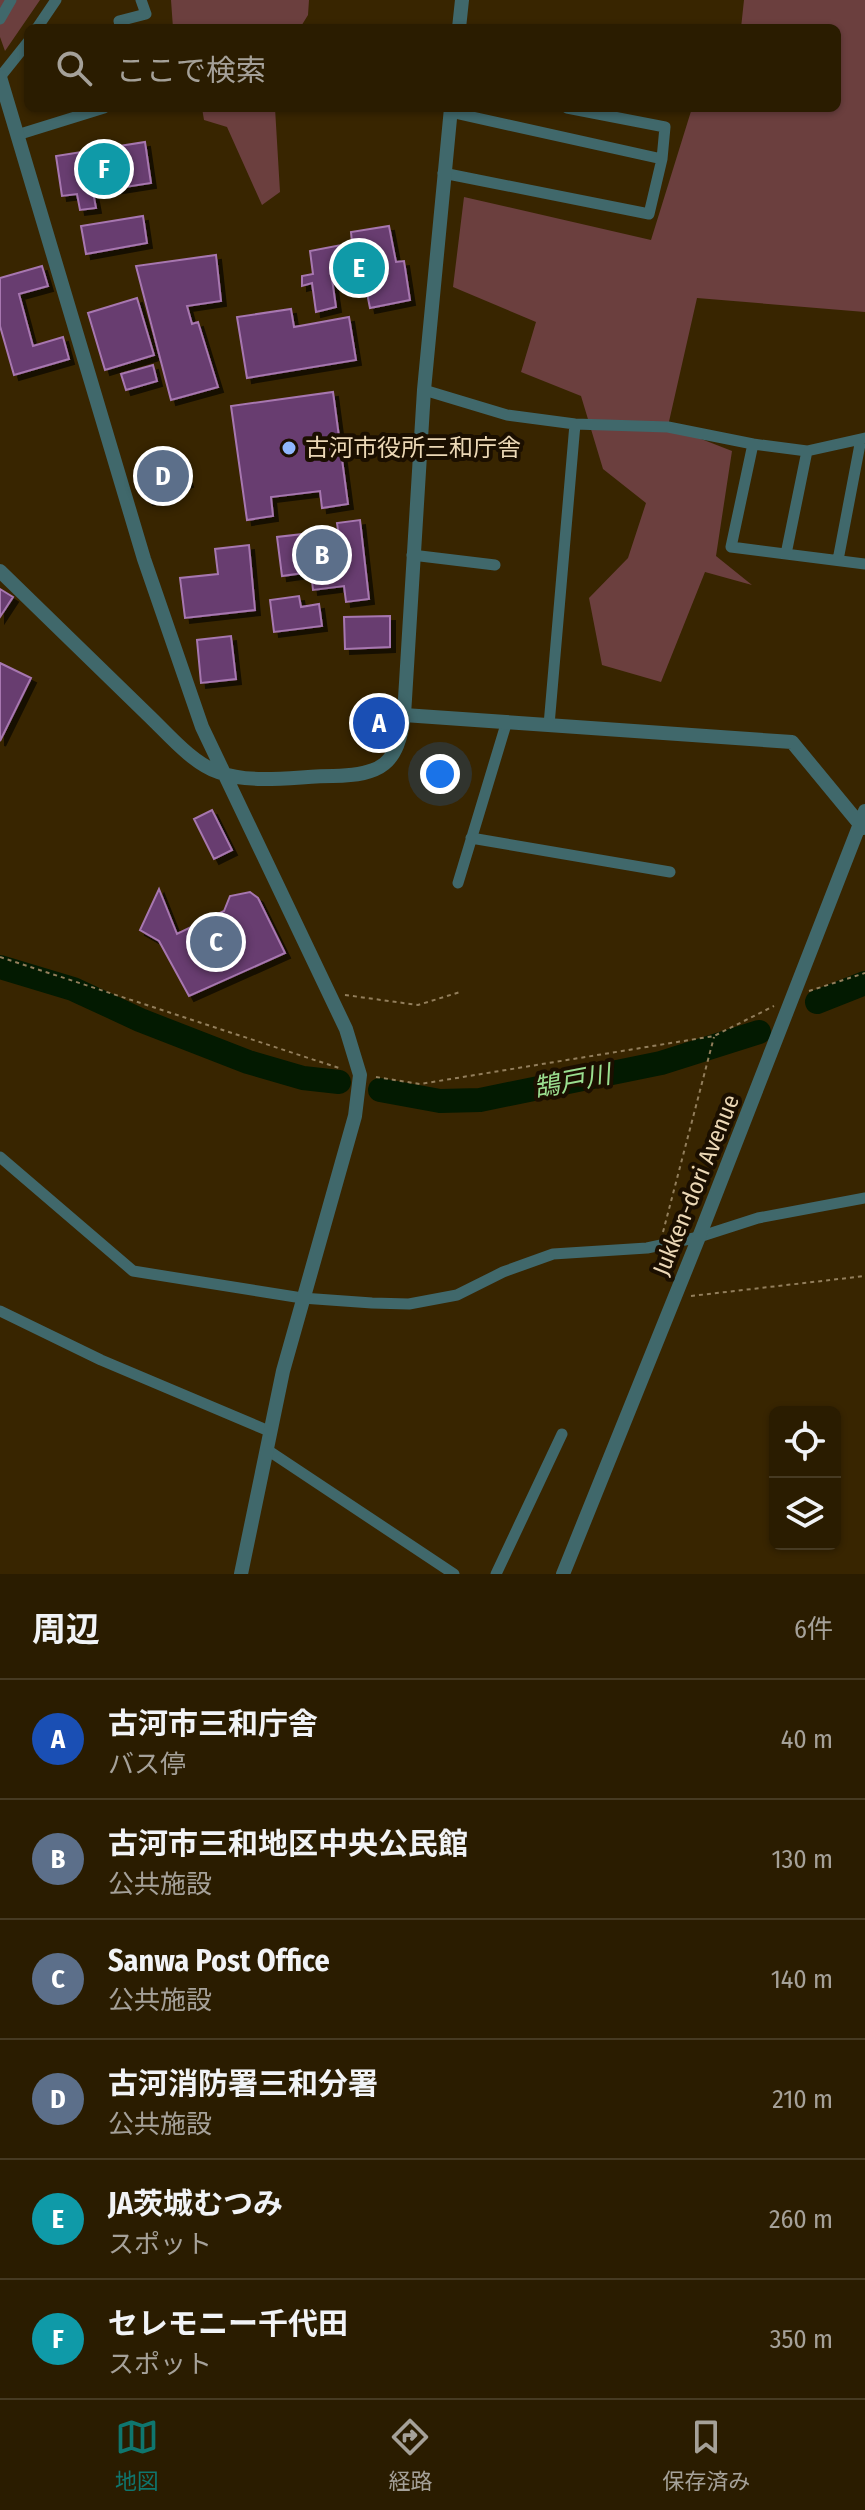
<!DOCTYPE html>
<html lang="ja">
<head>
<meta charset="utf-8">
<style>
	:root { --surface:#2a1c00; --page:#32250a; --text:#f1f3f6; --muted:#a5a199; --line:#463a22; --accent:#0f766e }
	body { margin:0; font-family:"Fira Sans Condensed","Noto Sans JP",sans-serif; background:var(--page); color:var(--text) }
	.controls { position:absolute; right:24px; bottom:24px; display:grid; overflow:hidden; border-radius:12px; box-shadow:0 2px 6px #0004 }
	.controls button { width:72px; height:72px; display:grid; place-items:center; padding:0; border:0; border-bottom:2px solid var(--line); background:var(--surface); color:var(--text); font:40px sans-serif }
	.you { position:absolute; left:440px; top:774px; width:28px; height:28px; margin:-20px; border:6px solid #fff; border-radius:50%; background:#1a73e8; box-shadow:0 0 0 12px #1a73e833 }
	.badge { display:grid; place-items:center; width:52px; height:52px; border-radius:50%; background:var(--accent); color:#fff; font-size:26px; font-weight:700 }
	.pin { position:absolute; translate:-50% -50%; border:4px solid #fff; box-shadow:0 2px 8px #0006 }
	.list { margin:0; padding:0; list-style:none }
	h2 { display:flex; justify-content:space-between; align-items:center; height:104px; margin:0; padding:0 32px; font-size:34px }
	h2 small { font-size:26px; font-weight:400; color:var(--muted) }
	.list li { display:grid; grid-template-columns:52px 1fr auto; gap:24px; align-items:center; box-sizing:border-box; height:120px; padding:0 32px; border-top:2px solid var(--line) }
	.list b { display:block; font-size:30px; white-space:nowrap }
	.list p { margin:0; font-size:26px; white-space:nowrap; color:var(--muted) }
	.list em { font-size:26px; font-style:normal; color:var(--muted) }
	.icon { flex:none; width:44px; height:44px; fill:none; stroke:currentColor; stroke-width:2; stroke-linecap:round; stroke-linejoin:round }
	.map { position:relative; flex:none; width:865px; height:1574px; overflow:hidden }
	.search { position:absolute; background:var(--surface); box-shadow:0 2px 6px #0004; left:24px; right:24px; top:24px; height:88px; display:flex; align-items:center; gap:20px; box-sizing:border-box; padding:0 28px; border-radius:12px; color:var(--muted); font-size:30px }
	.sheet { height:824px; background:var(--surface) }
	nav { display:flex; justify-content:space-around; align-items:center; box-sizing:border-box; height:112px; border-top:2px solid var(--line); background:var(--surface); font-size:22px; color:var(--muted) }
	nav a { display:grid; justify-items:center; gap:4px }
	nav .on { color:var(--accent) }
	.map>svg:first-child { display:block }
</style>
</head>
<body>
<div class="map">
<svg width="865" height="1574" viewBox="0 0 865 1574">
	<defs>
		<filter id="shadow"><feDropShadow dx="5" dy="5" stdDeviation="0" flood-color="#0009"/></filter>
	</defs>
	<rect width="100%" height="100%" fill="#382500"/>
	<path fill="#6b3f3e" d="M0,0H40L5,51L0,37Z
		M171,0H309L308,15L300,28H173Z
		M744,0H865V312L697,298L668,426L732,451L716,556L752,585L705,572L661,682L602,665L589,598L628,558L646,503L603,469L581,396L521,372L536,322L453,287L464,197L651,240L692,108H837V28H741Z
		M202,108H275L280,192L262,205L227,127L204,120Z"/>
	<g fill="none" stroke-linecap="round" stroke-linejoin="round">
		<path stroke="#031a01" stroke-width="24" d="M0,967L73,989L140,1020L248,1062L303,1078L339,1082
			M817,1002L865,983
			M380,1090L440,1101L480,1100L661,1063L759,1032"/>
	</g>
	<path fill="#673c70" stroke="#a777b0" stroke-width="2" filter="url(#shadow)" d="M145,142L151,183L93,192L96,208L80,210L77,194L62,196L56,156Z
		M143,216L147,243L86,254L81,226Z
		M389,226L396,262L404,261L410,300L370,308L363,273L332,279L336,307L316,312L312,283L302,286V276L313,274L310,251L352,243L351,232Z
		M216,255L221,301L187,306L192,324L198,322L218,387L171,400L136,266Z
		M42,266L48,286L19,294L33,346L63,337L69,359L14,375L0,326V278Z
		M137,298L154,355L105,370L88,313Z
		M291,309L294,327L349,317L356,360L247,378L237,317Z
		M153,365L157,381L126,390L121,374Z
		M333,392L348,504L322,508L320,491L271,497L273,516L247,520L231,406Z
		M181,462L188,482L175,487L176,491L148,500L138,468L155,463L157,470Z
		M360,520L369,599L346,602L344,586L313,590L311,572L282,576L277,537L338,530L337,523Z
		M249,545L255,610L185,618L180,578L218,574L215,549Z
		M0,589L13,597L0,617Z
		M299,596L301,607L319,604L322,626L274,632L270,600Z
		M390,616V647L345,649L344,617Z
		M231,636L236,679L201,683L197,640Z
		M0,663L31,678L0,741Z
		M212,810L232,850L214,859L194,819Z
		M159,889L177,934L224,911L230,896L250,892L258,898L285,953L189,996L159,941L140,930Z"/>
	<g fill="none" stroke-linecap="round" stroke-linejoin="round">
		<path stroke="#927e5b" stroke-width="2" stroke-dasharray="4 4" stroke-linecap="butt" d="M0,957L342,1069
			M809,991L865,973
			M345,995L418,1005L460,992
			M376,1077L420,1084L714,1036L774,1006
			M663,1232L714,1037
			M691,1296L865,1276"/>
		<path stroke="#40686b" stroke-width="6" d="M363,715H404"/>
		<path stroke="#40686b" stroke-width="11" d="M0,19L11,0
			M37,28L56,0
			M121,28L119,21L146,14L141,0
			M0,77L28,42
			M450,112L662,159L665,127L567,108
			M17,135L104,108
			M443,173L649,214L662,159
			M424,390L507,415L575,424L668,427L753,444
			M865,438L807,451L753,444L731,547L865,564
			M786,554L807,451
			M412,555L495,565
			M838,560L861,439
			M549,725L575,424
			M471,838L670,872
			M458,883L507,721
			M0,1157L133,1271L302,1298L372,1303L409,1304L457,1295L503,1272L553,1254L647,1248L699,1237L758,1218L865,1198
			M0,1311L101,1360L269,1431
			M266,1449L454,1574
			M496,1574L562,1434"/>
		<path stroke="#40686b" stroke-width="14" d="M459,28L462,0
			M0,77L144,559L202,727L346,1029L360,1075L355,1116L283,1371L241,1574
			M0,571C49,619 99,667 148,715C168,734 192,763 218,772C252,785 298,776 333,776C381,775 398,765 404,715L424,390L451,108
			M404,715L792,742L863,828
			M563,1574L699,1237L865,811"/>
	</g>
	<circle fill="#90b8fd" stroke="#1b0f00" stroke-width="3" cx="289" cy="448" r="8"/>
	<g text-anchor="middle" stroke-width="8" stroke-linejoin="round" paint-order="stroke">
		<g font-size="24" fill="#ecd8b6" stroke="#1b0f00" text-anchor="start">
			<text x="305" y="456">古河市役所三和庁舎</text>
		</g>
		<g font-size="24" fill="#ecd8b6" stroke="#1b0f00">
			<text transform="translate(696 1185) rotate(-68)" y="8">Jukken-dori Avenue</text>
		</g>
		<g font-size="26" font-style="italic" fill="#9bdf90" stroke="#1b0f00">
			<text transform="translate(572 1081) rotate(-11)" y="9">鵠戸川</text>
		</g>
	</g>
</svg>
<div class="controls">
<button><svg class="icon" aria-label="locate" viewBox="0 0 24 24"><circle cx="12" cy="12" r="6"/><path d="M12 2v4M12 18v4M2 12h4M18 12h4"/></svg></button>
<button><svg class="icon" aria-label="layers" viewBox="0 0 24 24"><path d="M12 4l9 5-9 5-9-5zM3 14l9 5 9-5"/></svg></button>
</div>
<div class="you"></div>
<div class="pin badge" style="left:379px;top:723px;background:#1a4fb4">A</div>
<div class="pin badge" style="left:322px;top:555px;background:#5c6f8a">B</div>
<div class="pin badge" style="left:216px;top:942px;background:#5c6f8a">C</div>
<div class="pin badge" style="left:163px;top:476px;background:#5c6f8a">D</div>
<div class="pin badge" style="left:359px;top:268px;background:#0f9aa8">E</div>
<div class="pin badge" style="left:104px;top:169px;background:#0f9aa8">F</div>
<div class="search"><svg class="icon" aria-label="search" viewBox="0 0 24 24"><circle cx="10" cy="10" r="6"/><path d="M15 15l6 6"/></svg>ここで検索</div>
</div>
<section class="sheet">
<h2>周辺<small>6件</small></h2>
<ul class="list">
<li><span class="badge" style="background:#1a4fb4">A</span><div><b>古河市三和庁舎</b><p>バス停</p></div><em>40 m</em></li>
<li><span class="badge" style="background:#5c6f8a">B</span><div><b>古河市三和地区中央公民館</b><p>公共施設</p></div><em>130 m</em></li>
<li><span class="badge" style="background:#5c6f8a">C</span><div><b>Sanwa Post Office</b><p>公共施設</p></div><em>140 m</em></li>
<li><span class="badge" style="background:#5c6f8a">D</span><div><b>古河消防署三和分署</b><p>公共施設</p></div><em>210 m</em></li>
<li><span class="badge" style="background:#0f9aa8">E</span><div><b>JA茨城むつみ</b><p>スポット</p></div><em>260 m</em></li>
<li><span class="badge" style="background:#0f9aa8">F</span><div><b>セレモニー千代田</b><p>スポット</p></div><em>350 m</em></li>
</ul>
</section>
<nav>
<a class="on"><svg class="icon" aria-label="map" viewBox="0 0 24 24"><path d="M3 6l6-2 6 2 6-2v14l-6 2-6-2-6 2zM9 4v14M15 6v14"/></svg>地図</a>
<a><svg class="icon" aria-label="directions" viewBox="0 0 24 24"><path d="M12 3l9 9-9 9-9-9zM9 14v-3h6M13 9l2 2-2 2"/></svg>経路</a>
<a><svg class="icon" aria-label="saved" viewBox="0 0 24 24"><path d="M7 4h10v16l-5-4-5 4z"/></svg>保存済み</a>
</nav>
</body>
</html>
